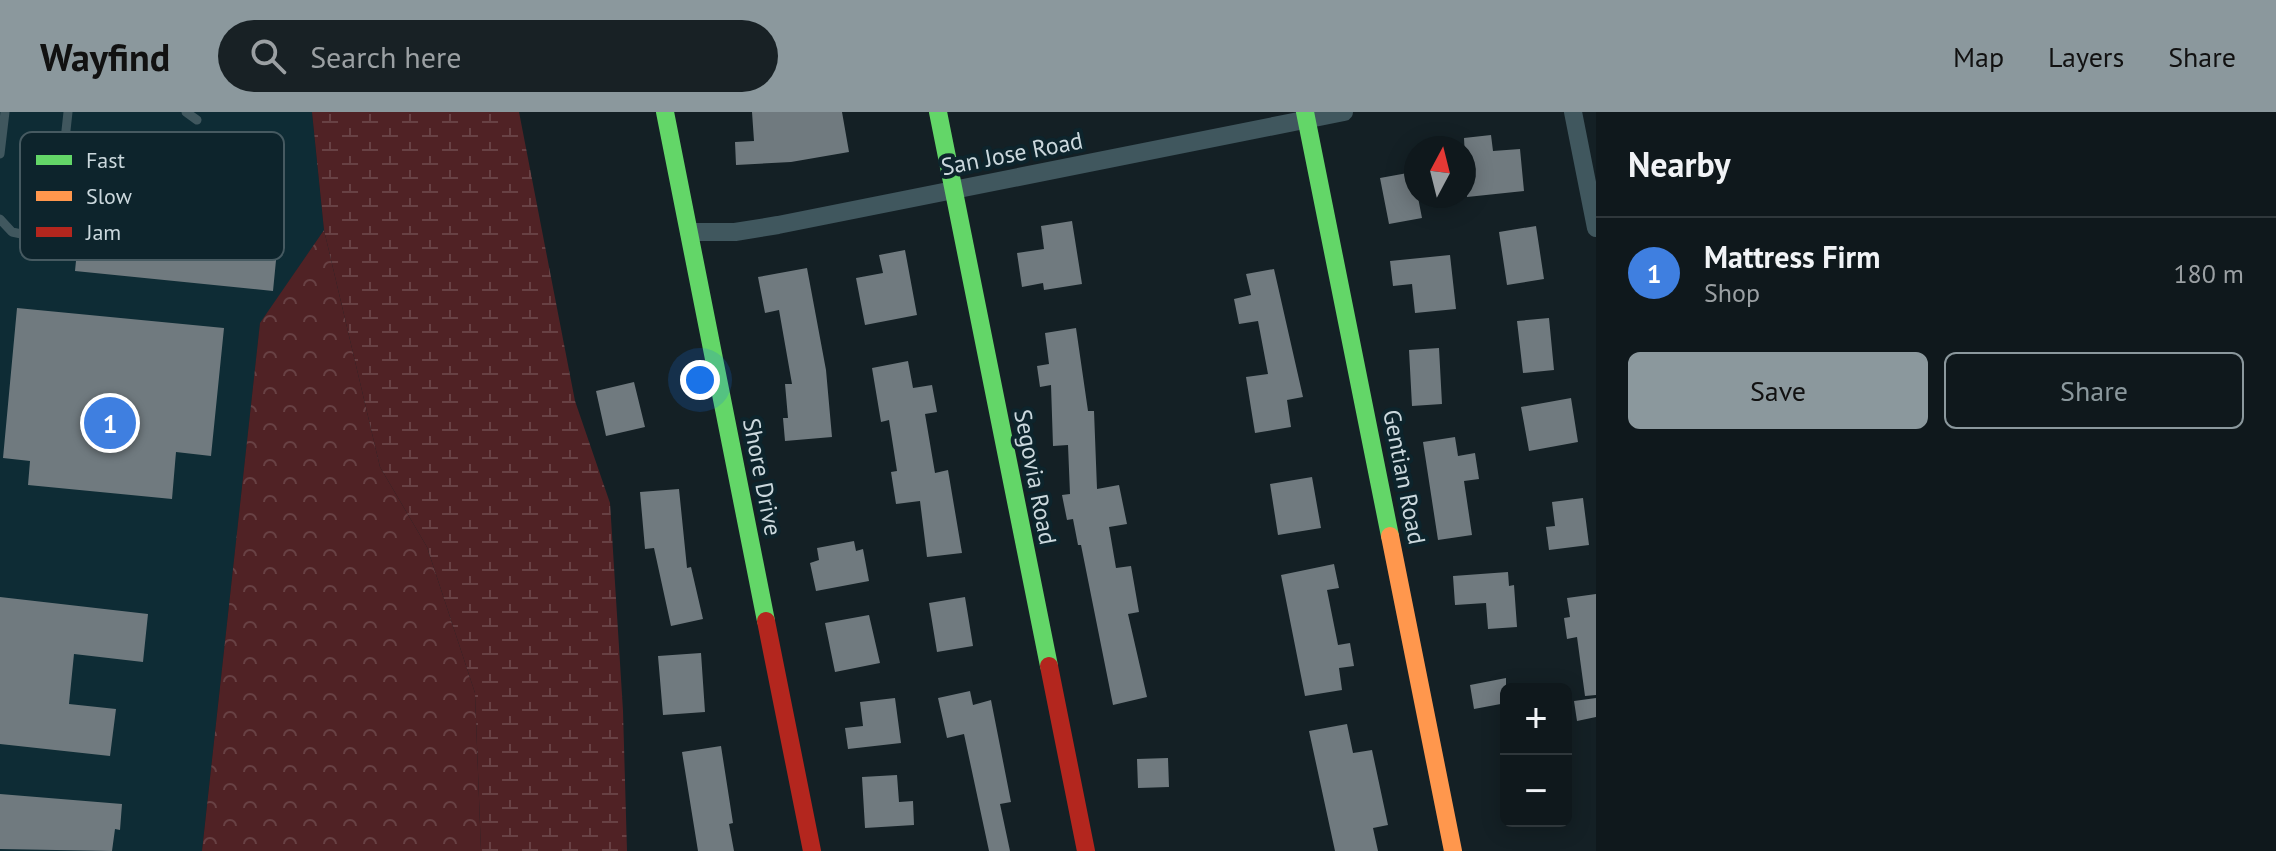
<!DOCTYPE html>
<html lang="en">
<head>
<meta charset="utf-8">
<style>
	:root { --surface:#0f181c; --page:#182125; --text:#f1f3f6; --muted:#9ba0a3; --line:#2f373b; --accent:#8b989d }
	body { margin:0; font-family:"PT Sans",sans-serif; background:var(--page); color:var(--text) }
	.controls { position:absolute; right:24px; bottom:24px; display:grid; overflow:hidden; border-radius:12px; box-shadow:0 4px 20px #0003 }
	.controls button { width:72px; height:72px; display:grid; place-items:center; padding:0; border:0; border-bottom:2px solid var(--line); background:var(--surface); color:var(--text); font:40px sans-serif }
	.compass { position:absolute; left:1404px; top:24px; width:72px; height:72px; border-radius:50%; background:var(--surface); box-shadow:0 4px 20px #0003; rotate:7deg }
	.you { position:absolute; left:700px; top:268px; width:28px; height:28px; margin:-20px; border:6px solid #fff; border-radius:50%; background:#1a73e8; box-shadow:0 0 0 12px #1a73e833 }
	.badge { display:grid; place-items:center; width:52px; height:52px; border-radius:50%; background:var(--accent); color:#fff; font-size:26px; font-weight:700 }
	.pin { position:absolute; translate:-50% -50%; border:4px solid #fff; box-shadow:0 2px 8px #0006 }
	.list { margin:0; padding:0; list-style:none }
	h2 { display:flex; justify-content:space-between; align-items:center; height:104px; margin:0; padding:0 32px; font-size:34px }
	h2 small { font-size:26px; font-weight:400; color:var(--muted) }
	.list li { display:grid; grid-template-columns:52px 1fr auto; gap:24px; align-items:center; box-sizing:border-box; height:112px; padding:0 32px; border-top:2px solid var(--line) }
	.list b { display:block; font-size:30px; white-space:nowrap }
	.list p { margin:0; font-size:26px; white-space:nowrap; color:var(--muted) }
	.list em { font-size:26px; font-style:normal; color:var(--muted) }
	.actions { display:flex; gap:16px; padding:24px 32px }
	.actions a { flex:1; padding:18px 0; border:2px solid var(--accent); border-radius:12px; text-align:center; font-size:28px; color:var(--accent) }
	.actions .main { background:var(--accent); color:#111 }
	.icon { flex:none; width:44px; height:44px; fill:none; stroke:currentColor; stroke-width:2; stroke-linecap:round; stroke-linejoin:round }
	.map { position:relative; flex:none; width:1596px; height:739px; overflow:hidden }
	header { display:flex; align-items:center; gap:48px; box-sizing:border-box; height:112px; padding:0 40px; background:var(--accent); color:#111 }
	header strong { font-size:38px }
	nav { display:flex; gap:44px; margin-inline-start:auto; font-size:28px }
	.search { width:560px; height:72px; background:var(--page); display:flex; align-items:center; gap:20px; box-sizing:border-box; padding:0 28px; border-radius:44px; color:var(--muted); font-size:30px }
	main { display:flex }
	aside { flex:1; background:var(--surface) }
	.map>svg:first-child { display:block }
</style>
</head>
<body>
<header>
<strong>Wayfind</strong>
<div class="search"><svg class="icon" aria-label="search" viewBox="0 0 24 24"><circle cx="10" cy="10" r="6"/><path d="M15 15l6 6"/></svg>Search here</div>
<nav><a>Map</a><a>Layers</a><a>Share</a></nav>
</header>
<main>
<div class="map">
<svg width="1596" height="739" viewBox="0 0 1596 739">
	<defs>
		<pattern id="forest-crowns" width="20" height="18" patternUnits="userSpaceOnUse" patternTransform="scale(2)"><rect width="20" height="18" fill="#502225"/><path d="M2 6a3 3 0 1 1 6 0M12 15a3 3 0 1 1 6 0" fill="none" stroke="#684144"/></pattern>
		<pattern id="wetland-marsh" width="20" height="14" patternUnits="userSpaceOnUse" patternTransform="scale(2)"><rect width="20" height="14" fill="#502225"/><path d="M1 5h8M5 5V1M11 12h8M15 12V8" fill="none" stroke="#684144"/></pattern>
	</defs>
	<rect width="100%" height="100%" fill="#142025"/>
	<path fill="#0e2c35" d="M0,0H312L324,118L260,212L202,739H0Z"/>
	<path fill="url(#forest-crowns)" d="M324,118L380,355L427,435L475,581L481,739H202L260,211Z"/>
	<path fill="url(#wetland-marsh)" d="M312,0H519L575,289L610,391L623,599L627,739H481L475,581L427,435L380,355L324,118Z"/>
	<path fill="#707a7f" d="M752,0H842L849,40L791,50L736,53L735,30L754,29Z
		M1491,23L1493,39L1520,37L1524,79L1467,85L1464,26Z
		M85,57L283,77L273,179L75,159Z
		M1413,60L1422,106L1389,112L1380,66Z
		M1072,109L1082,172L1044,178L1043,171L1022,175L1017,141L1044,137L1041,114Z
		M1536,114L1544,167L1507,173L1499,120Z
		M905,138L917,203L865,213L856,166L883,161L879,143Z
		M1450,143L1456,197L1415,201L1412,172L1393,174L1390,149Z
		M807,156L826,258L832,325L785,329L783,306H788L785,272H792L779,198L765,201L758,165Z
		M1274,157L1303,285L1287,288L1291,315L1255,321L1246,265L1268,262L1258,209L1239,212L1234,187L1251,183L1246,162Z
		M17,196L224,216L211,344L176,340L172,387L28,373L30,349L3,346Z
		M1549,206L1554,258L1523,261L1517,209Z
		M1076,216L1088,299H1094L1097,377L1119,373L1127,412L1109,415L1116,456L1131,454L1139,500L1128,502L1147,585L1113,593L1081,433H1078L1073,407L1067,408L1062,383L1070,382L1068,333L1053,334L1051,273L1040,275L1037,254L1049,252L1045,221Z
		M1439,236L1442,292L1412,294L1409,238Z
		M908,249L913,276L932,273L937,300L925,302L935,361L948,358L962,441L927,445L920,389L896,392L891,360L897,359L889,308L881,310L872,256Z
		M634,270L645,315L606,324L596,279Z
		M1571,286L1578,330L1529,339L1521,295Z
		M1455,325L1458,344L1475,341L1479,367L1464,369L1472,423L1438,428L1423,330Z
		M1312,365L1321,416L1278,423L1270,372Z
		M679,377L687,456L691,455L703,507L671,514L654,436L645,437L640,380Z
		M1583,386L1589,433L1549,438L1546,415L1555,414L1552,390Z
		M854,429L856,439L863,437L869,469L816,479L810,451L819,448L817,436Z
		M1334,452L1339,476L1327,478L1338,533L1350,531L1354,554L1339,556L1342,578L1305,584L1281,463Z
		M1508,460L1509,474L1514,473L1517,515L1488,517L1486,491L1455,493L1453,464Z
		M1596,482V583L1585,584L1577,525L1567,527L1564,506L1570,505L1567,486Z
		M0,485L148,502L143,550L74,542L69,592L116,597L110,644L0,632Z
		M965,485L973,534L937,540L929,491Z
		M869,503L880,551L835,560L825,511Z
		M701,541L705,600L663,603L658,544Z
		M1506,566V591L1474,597L1470,573Z
		M970,579L973,593L991,588L1011,690L1000,692L1010,739H989L964,622L947,626L938,586Z
		M895,586L901,631L848,637L845,616L863,614L860,590Z
		M1596,586V605L1577,609L1574,589Z
		M1347,612L1353,641L1372,638L1388,713L1373,716L1378,739H1335L1309,619Z
		M721,634L733,711L729,712L734,739H698L682,640Z
		M1168,646L1169,675L1138,676L1137,647Z
		M897,663L899,690L913,689L914,713L865,716L862,665Z
		M0,682L122,692L120,718L115,717L112,739L0,737Z"/>
	<g fill="none" stroke-linecap="round" stroke-linejoin="round">
		<path stroke="#40575e" stroke-width="9" d="M186,0L197,8
			M0,42L5,0
			M0,107L12,120L54,129L68,0"/>
		<path stroke="#40575e" stroke-width="18" d="M1573,0L1596,116
			M689,120H735L778,113L1344,0"/>
		<path stroke="#63d668" stroke-width="18" d="M665,0L766,509
			M938,0L1049,554
			M1305,0L1390,424"/>
		<path stroke="#ff974d" stroke-width="18" d="M1390,424L1453,739"/>
		<path stroke="#b3261e" stroke-width="18" d="M766,509L812,739
			M1049,554L1086,739"/>
	</g>
	<g text-anchor="middle" stroke-width="8" stroke-linejoin="round" paint-order="stroke">
		<g font-size="24" fill="#cbd8dd" stroke="#0d242c">
			<text transform="translate(1012 42) rotate(-11)" y="8">San Jose Road</text>
			<text transform="translate(762 365) rotate(79)" y="8">Shore Drive</text>
			<text transform="translate(1035 365) rotate(79)" y="8">Segovia Road</text>
			<text transform="translate(1404 365) rotate(79)" y="8">Gentian Road</text>
		</g>
	</g>
	<rect x="20" y="20" width="264" height="128" rx="12" fill="#0d242c" stroke="#465a61" stroke-width="2"/>
	<rect x="36" y="43" width="36" height="10" fill="#63d668"/>
	<rect x="36" y="79" width="36" height="10" fill="#ff974d"/>
	<rect x="36" y="115" width="36" height="10" fill="#b3261e"/>
	<g font-size="22" fill="#cbd8dd">
		<text x="86" y="56">Fast</text>
		<text x="86" y="92">Slow</text>
		<text x="86" y="128">Jam</text>
	</g>
</svg>
<div class="controls">
<button>+</button>
<button>−</button>
</div>
<svg class="compass" viewBox="-18 -18 36 36"><path d="M0-13l5 13h-10z" fill="#e53935"/><path d="M0 13l5-13h-10z" fill="#9ba0a3"/></svg>
<div class="you"></div>
<div class="pin badge" style="left:110px;top:311px;background:#3f7fe0">1</div>
</div>
<aside>
<h2>Nearby<small></small></h2>
<ul class="list">
<li><span class="badge" style="background:#3f7fe0">1</span><div><b>Mattress Firm</b><p>Shop</p></div><em>180 m</em></li>
</ul>
<div class="actions"><a class="main">Save</a><a>Share</a></div>
</aside>
</main>
</body>
</html>
